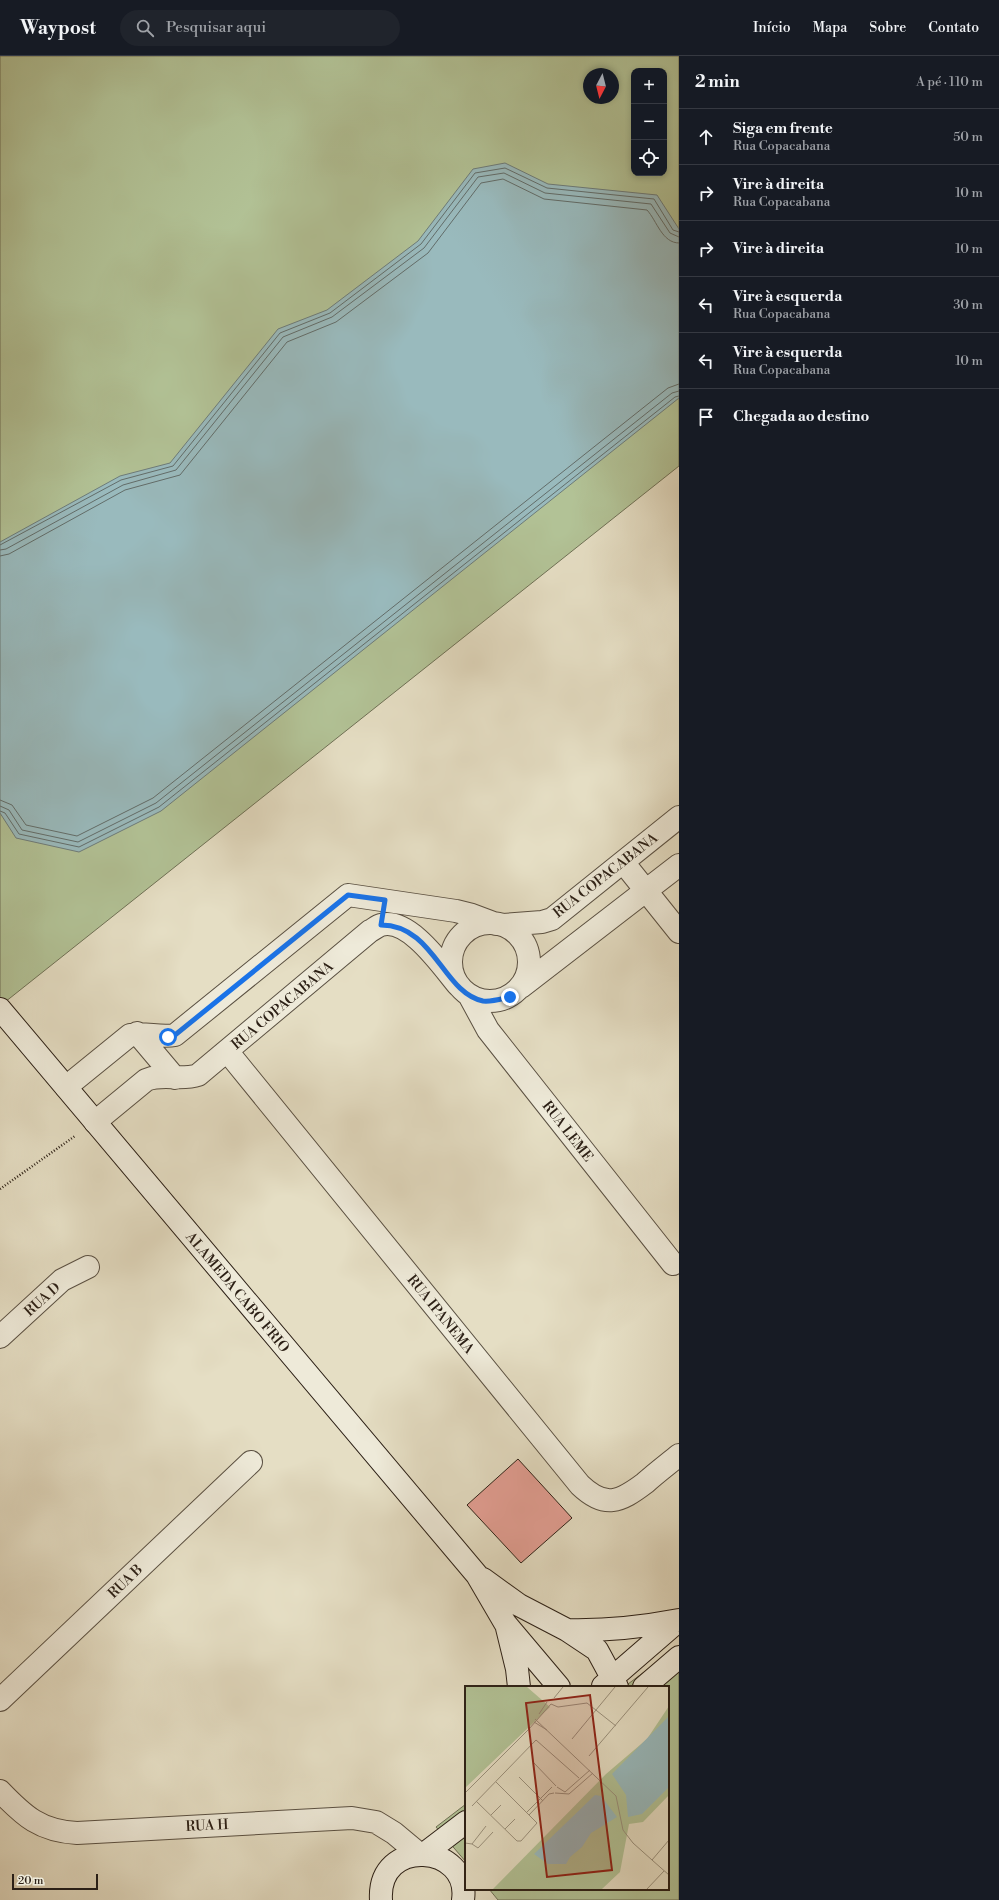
<!DOCTYPE html>
<html lang="pt">
<head>
<meta charset="utf-8">
<style>
	:root { --surface:#171b24; --page:#20242c; --text:#f1f3f6; --muted:#9ea1a6; --line:#363941 }
	body { margin:0; font-family:"Libre Bodoni",serif; background:var(--page); color:var(--text) }
	.controls { position:absolute; right:12px; top:12px; display:grid; overflow:hidden; border-radius:8px; box-shadow:0 2px 6px #0003 }
	.controls button { width:36px; height:36px; display:grid; place-items:center; padding:0; border:0; border-bottom:1px solid var(--line); background:var(--surface); color:var(--text); font:20px sans-serif }
	.compass { position:absolute; left:583px; top:12px; width:36px; height:36px; border-radius:50%; background:var(--surface); box-shadow:0 2px 6px #0003; rotate:187deg }
	.scale { position:absolute; left:12px; bottom:10px; width:86px; box-sizing:border-box; padding-left:4px; border:2px solid #2c2016; border-top:0; font-size:11px; line-height:14px; white-space:nowrap; color:#2c2016; -webkit-text-stroke:3px #eeead9; paint-order:stroke }
	.stop { position:absolute; width:12px; height:12px; margin:-9px; border:3px solid #1a73e8; border-radius:50%; background:#fff }
	.stop.end { background:#1a73e8; border-color:#fff; box-shadow:0 1px 4px #0008 }
	.list { margin:0; padding:0; list-style:none }
	h2 { display:flex; justify-content:space-between; align-items:center; height:52px; margin:0; padding:0 16px; font-size:17px }
	h2 small { font-size:13px; font-weight:400; color:var(--muted) }
	.list li { display:grid; grid-template-columns:26px 1fr auto; gap:12px; align-items:center; box-sizing:border-box; height:56px; padding:0 16px; border-top:1px solid var(--line) }
	.list b { display:block; font-size:15px; white-space:nowrap }
	.list p { margin:0; font-size:13px; white-space:nowrap; color:var(--muted) }
	.list em { font-size:13px; font-style:normal; color:var(--muted) }
	.icon { flex:none; width:22px; height:22px; fill:none; stroke:currentColor; stroke-width:2; stroke-linecap:round; stroke-linejoin:round }
	.map { position:relative; flex:none; width:679px; height:1844px; overflow:hidden }
	header { display:flex; align-items:center; gap:24px; box-sizing:border-box; height:56px; padding:0 20px; background:var(--surface); border-bottom:1px solid var(--line) }
	header strong { font-size:19px }
	nav { display:flex; gap:22px; margin-inline-start:auto; font-size:14px }
	.search { width:280px; height:36px; background:var(--page); display:flex; align-items:center; gap:10px; box-sizing:border-box; padding:0 14px; border-radius:22px; color:var(--muted); font-size:15px }
	main { display:flex }
	aside { flex:1; background:var(--surface) }
	.map>svg:first-child { display:block }
</style>
</head>
<body>
<header>
<strong>Waypost</strong>
<div class="search"><svg class="icon" aria-label="search" viewBox="0 0 24 24"><circle cx="10" cy="10" r="6"/><path d="M15 15l6 6"/></svg>Pesquisar aqui</div>
<nav><a>Início</a><a>Mapa</a><a>Sobre</a><a>Contato</a></nav>
</header>
<main>
<div class="map">
<svg width="679" height="1844" viewBox="0 0 679 1844">
	<rect width="100%" height="100%" fill="#e5dec4"/>
	<filter id="stains"><feTurbulence type="fractalNoise" baseFrequency=".005" numOctaves="4"/><feColorMatrix values="0 0 0 0 .2 0 0 0 0 .09 0 0 0 0 .02 0 0 0 .5 -.17"/></filter>
	<radialGradient id="worn" r=".72"><stop offset=".6" stop-color="#630" stop-opacity="0"/><stop offset="1" stop-color="#630" stop-opacity=".3"/></radialGradient>
	<path fill="#b2c296" stroke="#6f7156" fill-rule="evenodd" d="M0,0H679V410L0,950ZM634,15H664V117H634ZM589,18H613V42H589Z
		M679,1590V1844H498L489,1833H668V1631H624Z
		M466,1748V1806L436,1771Z"/>
	<path fill="#99babd" stroke="#6d7c7a" d="M505,107L548,128L657,139L679,173V342L161,755L79,796L16,782L0,757V486L120,420L170,407L278,273L327,254L418,185L473,113Z"/>
	<g fill="none" stroke-linecap="round" stroke-linejoin="round">
		<path stroke="#626d6a" stroke-width="1" d="M0,489L121,424L173,410L280,277L330,257L421,188L475,117L505,112L547,132L654,143L673,174L679,176
			M0,494L6,493L123,429L176,414L283,281L332,261L424,192L478,121L504,117L545,137L651,148L670,177L679,181
			M0,500L9,498L125,434L180,419L287,286L336,266L428,197L481,127L503,123L544,143L647,154C657,165 662,187 679,187
			M0,744L12,749L26,769L77,780L153,742L668,332L679,328
			M0,750L9,754L22,774L78,786L156,747L672,337L679,335
			M0,755L5,757L19,778L79,791L159,751L675,341L679,340"/>
	</g>
	<path fill="#e39e93" stroke="#2c2016" d="M518,1403L572,1462L521,1507L467,1449Z"/>
	<g fill="none" stroke-linecap="round" stroke-linejoin="round">
		<defs>
			<path id="street" d="M623,806L679,876
				M451 906a39 39 0 1 1 78 0a39 39 0 1 1-78 0Z
				M503,869L542,866L552,863L679,761
				M521,931L679,809
				M469,939L488,974L673,1208
				M137,977L175,1022
				M227,995L580,1429C605,1453 620,1446 645,1427C656,1417 668,1408 679,1399
				M66,1031L130,979C145,976 160,982 175,979L348,839L456,855L472,859L496,868
				M95,1066L146,1024C162,1017 181,1025 198,1019L370,875C373,874 377,870 381,869C409,861 442,910 458,929
				M0,1281L62,1224L88,1211
				M0,1644L251,1406
				M0,1735C24,1760 40,1775 77,1777L352,1762L376,1766L394,1777L418,1797"/>
			<path id="secondary" d="M0,953L477,1519L505,1567L559,1631
				M483,1523L519,1549L567,1574L597,1594L617,1631
				M507,1572L517,1613L519,1631
				M567,1574C606,1575 642,1571 679,1564
				M603,1630L678,1565
				M644,1631L679,1601
				M424,1798L466,1766
				M381,1844C377,1780 471,1788 463,1844"/>
		</defs>
		<use href="#street" stroke="#5a5042" stroke-width="24"/>
		<use href="#secondary" stroke="#2c2016" stroke-width="24"/>
		<path stroke="#2c2016" stroke-width="2.5" stroke-dasharray="1 2" stroke-linecap="butt" d="M0,1133L75,1080"/>
		<use href="#street" stroke="#eeead9" stroke-width="22"/>
		<use href="#secondary" stroke="#eeead9" stroke-width="22"/>
	</g>
	<g fill="none" stroke-linecap="round" stroke-linejoin="round">
		<path stroke="#1a73e8" stroke-width="5" d="M168,981L175,979L348,839L385,844L381,869C434,869 443,937 483,945C492,946 501,943 510,941"/>
	</g>
	<g text-anchor="middle" stroke-width="3" stroke-linejoin="round" paint-order="stroke">
		<g font-size="14" fill="#2c2016" stroke="#eeead9">
			<text transform="translate(605 819) rotate(-38)" y="5">RUA COPACABANA</text>
			<text transform="translate(282 949) rotate(-40)" y="5">RUA COPACABANA</text>
			<text transform="translate(568 1075) rotate(52)" y="5">RUA LEME</text>
			<text transform="translate(238 1236) rotate(50)" y="5">ALAMEDA CABO FRIO</text>
			<text transform="translate(42 1243) rotate(-42)" y="5">RUA D</text>
			<text transform="translate(441 1258) rotate(51)" y="5">RUA IPANEMA</text>
			<text transform="translate(125 1525) rotate(-44)" y="5">RUA B</text>
			<text transform="translate(207 1769) rotate(-3)" y="5">RUA H</text>
		</g>
	</g>
	<g transform="translate(465 1630)">
		<rect width="204" height="204" fill="#e5dec4"/>
		<path d="M0,1H62L85,21L0,102ZM204,20V109L178,136L164,138L155,186L137,203H28L141,88L182,53Z" fill="#b2c296"/>
		<path d="M204,30V101L177,128L163,131L161,109L147,88ZM130,109L136,110L152,131L126,147L117,161L105,171L101,178H83L69,168Z" fill="#99babd"/>
		<path fill="none" stroke="#9b927e" stroke-width="1" d="M89,12L98,1M86,18L93,21L122,17L151,40M74,28L82,16M70,33L151,110L158,144L168,157L187,174L204,154M69,36L82,44M107,53L150,1M124,70L183,1M69,77L91,100M54,91L78,115M92,101L100,106L125,84M0,107L64,43L86,18M90,107L104,108L128,87M11,115L52,155H56L72,137L31,96M7,120L71,54L114,92M62,126L87,101M26,129L36,119M64,129L84,108L89,107M40,143L50,133M0,157L7,158L21,140M7,158L13,162L28,146M187,174L204,189M182,203L199,185"/>
		<path fill="#8f2418" fill-opacity="0.15" stroke="#8f2418" stroke-width="2" d="M125,9L147,184L82,191L61,17Z"/>
		<rect width="204" height="204" fill="none" stroke="#2c2016" stroke-width="2"/>
	</g>
	<rect width="100%" height="100%" filter="url(#stains)"/>
	<rect width="100%" height="100%" fill="url(#worn)"/>
</svg>
<div class="controls">
<button>+</button>
<button>−</button>
<button><svg class="icon" aria-label="locate" viewBox="0 0 24 24"><circle cx="12" cy="12" r="6"/><path d="M12 2v4M12 18v4M2 12h4M18 12h4"/></svg></button>
</div>
<svg class="compass" viewBox="-18 -18 36 36"><path d="M0-13l5 13h-10z" fill="#e53935"/><path d="M0 13l5-13h-10z" fill="#9ea1a6"/></svg>
<div class="scale">20 m</div>
<div class="stop" style="left:168px;top:981px"></div>
<div class="stop end" style="left:510px;top:941px"></div>
</div>
<aside>
<h2>2 min<small>A pé · 110 m</small></h2>
<ul class="list">
<li><svg class="icon" aria-label="ahead" viewBox="0 0 24 24"><path d="M12 20V5M6 11l6-6 6 6"/></svg><div><b>Siga em frente</b><p>Rua Copacabana</p></div><em>50 m</em></li>
<li><svg class="icon" aria-label="right" viewBox="0 0 24 24"><path d="M7 20v-9h11M14 6l5 5-5 5"/></svg><div><b>Vire à direita</b><p>Rua Copacabana</p></div><em>10 m</em></li>
<li><svg class="icon" aria-label="right" viewBox="0 0 24 24"><path d="M7 20v-9h11M14 6l5 5-5 5"/></svg><div><b>Vire à direita</b></div><em>10 m</em></li>
<li><svg class="icon" aria-label="left" viewBox="0 0 24 24"><path d="M17 20v-9H6M10 6l-5 5 5 5"/></svg><div><b>Vire à esquerda</b><p>Rua Copacabana</p></div><em>30 m</em></li>
<li><svg class="icon" aria-label="left" viewBox="0 0 24 24"><path d="M17 20v-9H6M10 6l-5 5 5 5"/></svg><div><b>Vire à esquerda</b><p>Rua Copacabana</p></div><em>10 m</em></li>
<li><svg class="icon" aria-label="arrive" viewBox="0 0 24 24"><path d="M6 21V4h12l-3 4 3 4H6"/></svg><div><b>Chegada ao destino</b></div></li>
</ul>
</aside>
</main>
</body>
</html>
